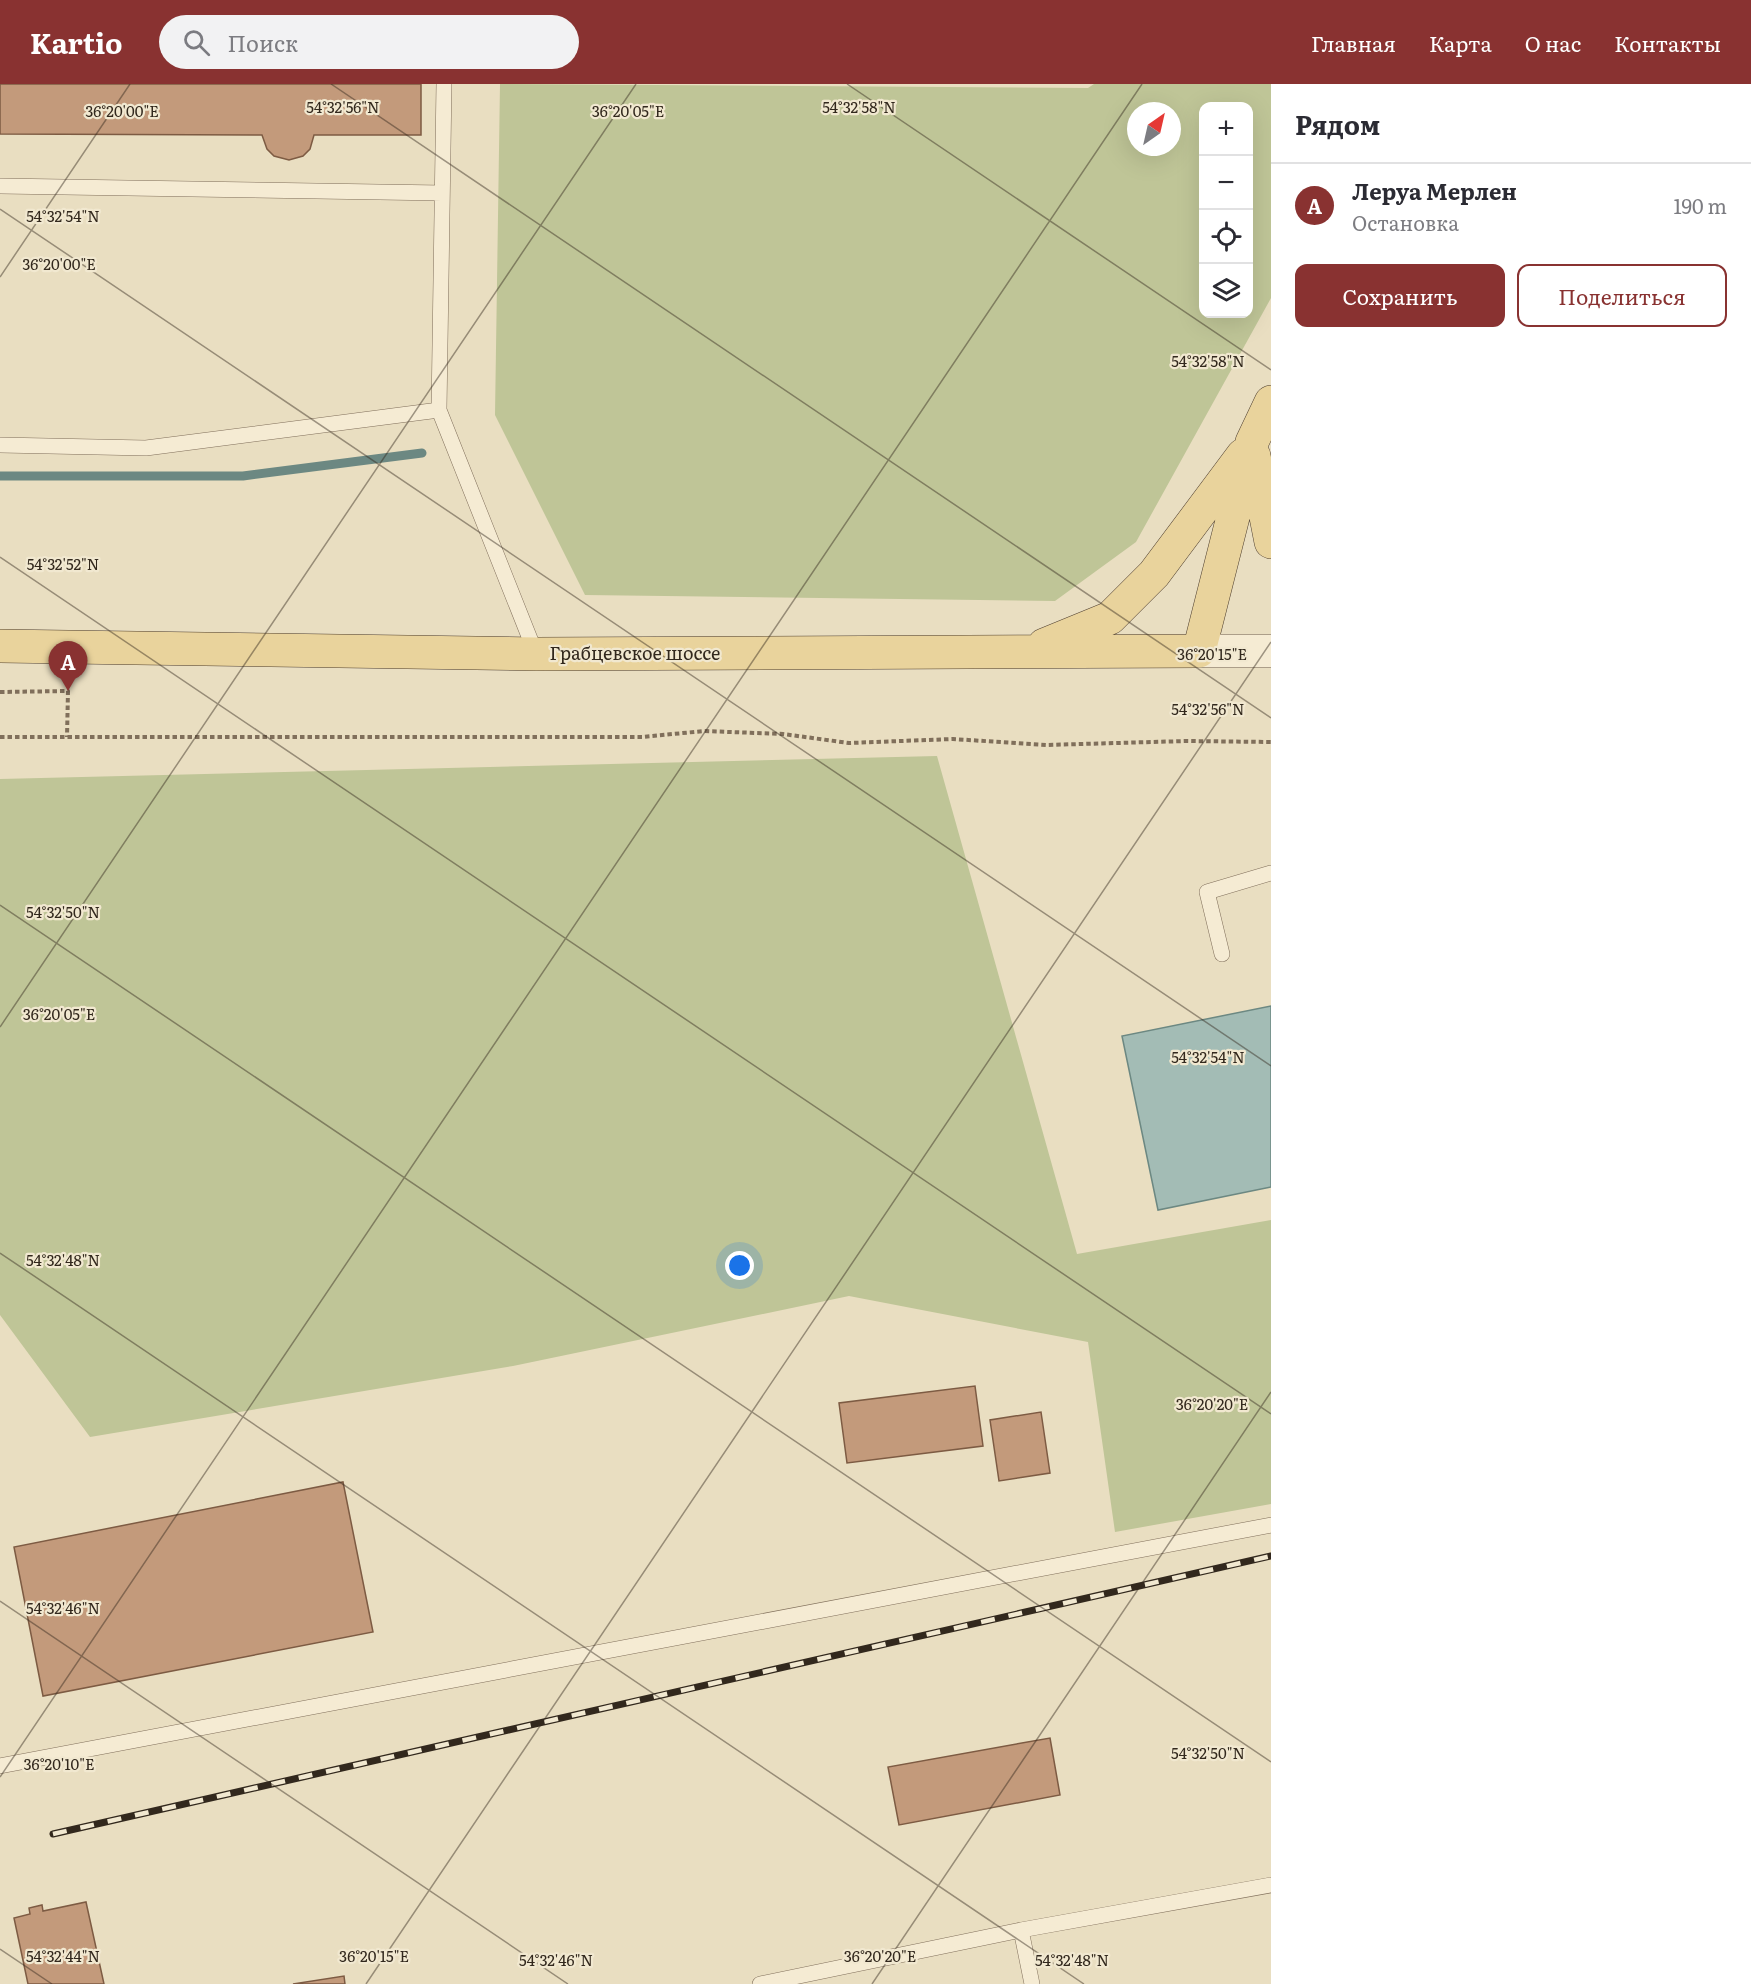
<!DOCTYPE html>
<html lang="ru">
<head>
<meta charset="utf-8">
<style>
	:root { --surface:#fff; --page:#f2f2f3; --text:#2b2b33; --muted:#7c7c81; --line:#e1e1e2; --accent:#893231 }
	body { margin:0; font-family:Literata,serif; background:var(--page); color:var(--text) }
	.controls { position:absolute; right:18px; top:18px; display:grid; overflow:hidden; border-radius:12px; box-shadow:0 6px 24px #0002 }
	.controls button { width:54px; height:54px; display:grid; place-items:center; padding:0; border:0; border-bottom:2px solid var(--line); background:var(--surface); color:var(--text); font:30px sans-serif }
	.compass { position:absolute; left:1127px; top:18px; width:54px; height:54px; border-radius:50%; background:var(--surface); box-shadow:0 6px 24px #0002; rotate:34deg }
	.you { position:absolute; left:740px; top:1182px; width:21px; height:21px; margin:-15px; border:4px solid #fff; border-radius:50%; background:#1a73e8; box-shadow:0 0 0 9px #1a73e833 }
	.badge { display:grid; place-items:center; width:39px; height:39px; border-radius:50%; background:var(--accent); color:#fff; font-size:20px; font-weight:700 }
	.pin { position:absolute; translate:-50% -50px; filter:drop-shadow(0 2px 3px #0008) }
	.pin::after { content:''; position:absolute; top:32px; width:21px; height:18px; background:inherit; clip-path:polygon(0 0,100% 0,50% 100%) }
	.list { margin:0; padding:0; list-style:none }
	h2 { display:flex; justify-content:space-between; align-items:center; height:78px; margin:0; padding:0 24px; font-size:26px }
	h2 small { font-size:20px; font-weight:400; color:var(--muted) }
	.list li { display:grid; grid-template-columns:39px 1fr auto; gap:18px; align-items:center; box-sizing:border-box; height:84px; padding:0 24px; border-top:2px solid var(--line) }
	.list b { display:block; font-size:22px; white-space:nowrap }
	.list p { margin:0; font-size:20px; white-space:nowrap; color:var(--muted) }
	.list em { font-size:20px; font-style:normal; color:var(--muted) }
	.actions { display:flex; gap:12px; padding:18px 24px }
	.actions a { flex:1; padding:14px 0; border:2px solid var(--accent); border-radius:12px; text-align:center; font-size:21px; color:var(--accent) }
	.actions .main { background:var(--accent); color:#fff }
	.icon { flex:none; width:33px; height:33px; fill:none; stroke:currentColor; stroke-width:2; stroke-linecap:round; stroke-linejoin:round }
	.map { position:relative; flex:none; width:1271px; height:1900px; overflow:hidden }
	header { display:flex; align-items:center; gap:36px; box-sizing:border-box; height:84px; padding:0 30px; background:var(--accent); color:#fff }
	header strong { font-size:28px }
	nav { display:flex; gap:33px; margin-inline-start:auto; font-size:21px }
	.search { width:420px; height:54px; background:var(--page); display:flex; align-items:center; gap:15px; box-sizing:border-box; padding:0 21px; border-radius:33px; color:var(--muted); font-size:22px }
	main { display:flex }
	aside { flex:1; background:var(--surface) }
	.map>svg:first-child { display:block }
</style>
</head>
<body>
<header>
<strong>Kartio</strong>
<div class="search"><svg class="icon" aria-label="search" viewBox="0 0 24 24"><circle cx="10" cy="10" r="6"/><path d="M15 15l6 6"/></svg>Поиск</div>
<nav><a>Главная</a><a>Карта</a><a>О нас</a><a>Контакты</a></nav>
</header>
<main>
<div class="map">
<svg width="1271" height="1900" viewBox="0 0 1271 1900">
	<rect width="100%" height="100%" fill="#e9dec1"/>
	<path fill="#bfc597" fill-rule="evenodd" d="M500,0L1088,4L1094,0H1271V214L1136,458L1055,517L585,511L495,331ZM1204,22H1248V230H1204ZM1136,27H1172V63H1136Z
		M937,672L1077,1170L1271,1136V1420L1115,1448L1088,1258L849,1212L513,1282L90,1353L0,1231V695Z"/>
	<path fill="#a3bcb5" stroke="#6c8882" stroke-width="1.5" d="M1271,922V1103L1158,1126L1122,952Z"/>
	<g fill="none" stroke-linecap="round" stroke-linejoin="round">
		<path stroke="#6c8882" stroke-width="9" d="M0,392H243L422,369"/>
	</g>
	<path fill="#c39a7b" stroke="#7d5b43" stroke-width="1.5" d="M0,0H421V51H314L310,65L303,72L289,76L274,72L267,65L262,51L0,50Z
		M975,1302L983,1362L847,1379L839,1319Z
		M1041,1328L1050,1389L999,1397L990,1336Z
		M343,1398L373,1548L43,1612L14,1463Z
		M1050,1654L1060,1711L899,1741L888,1683Z
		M86,1818L104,1900H28L14,1834L30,1830L29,1824L42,1821L43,1827Z
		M344,1892L345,1900H293Z"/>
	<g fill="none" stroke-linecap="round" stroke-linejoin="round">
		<defs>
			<path id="lane" d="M444,0L439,326L536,570
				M0,102L442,109
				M0,361L146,364L439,326
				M1222,870L1207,808L1271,789
				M0,1682L1271,1441
				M1021,1846L1032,1900
				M760,1900L1021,1846L1271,1801"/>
			<path id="secondary" d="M1199,567H1271"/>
			<path id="primary" d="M1254,372L1271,458
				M1044,561L1110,534L1154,490L1243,371
				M0,562L536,570L1199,567L1252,358L1271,318"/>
		</defs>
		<use href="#lane" stroke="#806f5b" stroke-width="16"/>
		<use href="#secondary" stroke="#62513e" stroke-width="34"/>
		<use href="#primary" stroke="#4e3e2f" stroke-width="34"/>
		<path stroke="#806f5b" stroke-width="4" stroke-dasharray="4.5 3" stroke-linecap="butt" d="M0,608L68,607L67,653
			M0,653H642L704,647L783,650L849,659L953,655L1046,661L1187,657L1271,658"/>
		<use href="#lane" stroke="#f5ebd3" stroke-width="15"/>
		<use href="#secondary" stroke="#f5ebd3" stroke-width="33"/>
		<use href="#primary" stroke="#e9d39c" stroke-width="33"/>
		<defs>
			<path id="rail" d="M53,1750L1271,1472"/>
		</defs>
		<use href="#rail" stroke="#32281d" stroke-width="7"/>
		<use href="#rail" stroke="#f1e8d0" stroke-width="4.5" stroke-dasharray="14" stroke-linecap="butt"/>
	</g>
	<path fill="none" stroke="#32281d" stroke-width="1.5" stroke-opacity="0.45" d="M331,0L1271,634M847,0L1271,286M0,125L1271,982M0,193L130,0M0,473L1271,1330M0,821L1271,1678M0,943L636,0M0,1169L1084,1900M0,1517L568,1900M0,1693L1142,0M0,1865L52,1900M366,1900L1271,558M872,1900L1271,1308"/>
	<g text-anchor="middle" stroke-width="4.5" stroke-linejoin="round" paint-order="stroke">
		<g font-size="18" fill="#32281d" stroke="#f1e8d0">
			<text x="635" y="576">Грабцевское шоссе</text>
		</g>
	</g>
	<g font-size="15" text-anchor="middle" fill="#32281d" stroke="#f1e8d0" stroke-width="4.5" stroke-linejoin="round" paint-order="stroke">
		<text x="343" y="29">54°32'56"N</text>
		<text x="859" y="29">54°32'58"N</text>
		<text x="628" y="33">36°20'05"E</text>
		<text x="122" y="33">36°20'00"E</text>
		<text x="63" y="138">54°32'54"N</text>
		<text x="59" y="186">36°20'00"E</text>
		<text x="1208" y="283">54°32'58"N</text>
		<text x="63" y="486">54°32'52"N</text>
		<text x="1212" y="576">36°20'15"E</text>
		<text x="1208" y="631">54°32'56"N</text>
		<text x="63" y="834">54°32'50"N</text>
		<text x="59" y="936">36°20'05"E</text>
		<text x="1208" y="979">54°32'54"N</text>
		<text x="63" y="1182">54°32'48"N</text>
		<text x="1212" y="1326">36°20'20"E</text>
		<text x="63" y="1530">54°32'46"N</text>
		<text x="1208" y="1675">54°32'50"N</text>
		<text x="59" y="1686">36°20'10"E</text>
		<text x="374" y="1878">36°20'15"E</text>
		<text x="880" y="1878">36°20'20"E</text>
		<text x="63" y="1878">54°32'44"N</text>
		<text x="556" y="1882">54°32'46"N</text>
		<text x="1072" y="1882">54°32'48"N</text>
	</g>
</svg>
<div class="controls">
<button>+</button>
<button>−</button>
<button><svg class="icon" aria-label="locate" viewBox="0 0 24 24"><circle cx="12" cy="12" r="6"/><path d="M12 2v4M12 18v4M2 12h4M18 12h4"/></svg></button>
<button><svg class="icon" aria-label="layers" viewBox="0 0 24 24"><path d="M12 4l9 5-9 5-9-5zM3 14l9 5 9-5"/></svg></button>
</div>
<svg class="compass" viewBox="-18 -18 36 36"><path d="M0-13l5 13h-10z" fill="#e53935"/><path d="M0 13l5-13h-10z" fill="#7c7c81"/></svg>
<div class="you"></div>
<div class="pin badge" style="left:68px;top:607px">A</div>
</div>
<aside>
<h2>Рядом<small></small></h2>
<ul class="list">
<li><span class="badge">A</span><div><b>Леруа Мерлен</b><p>Остановка</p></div><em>190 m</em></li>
</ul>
<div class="actions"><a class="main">Сохранить</a><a>Поделиться</a></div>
</aside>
</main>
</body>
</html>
